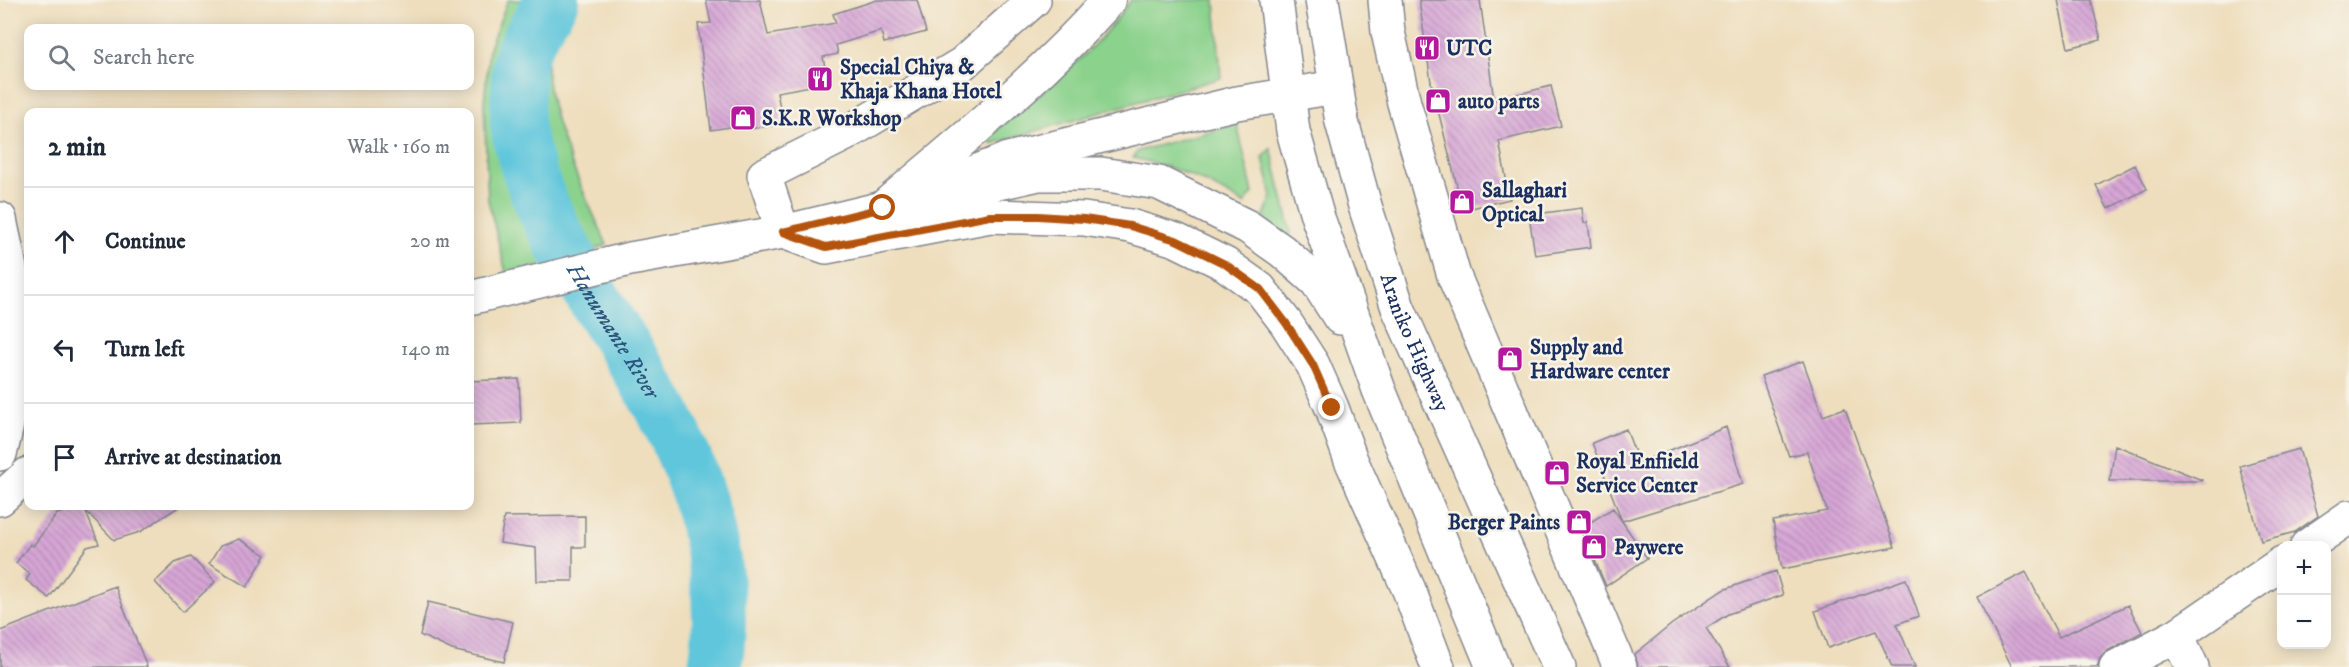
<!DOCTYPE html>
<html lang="en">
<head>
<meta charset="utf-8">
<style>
	:root { --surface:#fff; --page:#f2f2f3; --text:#1f2937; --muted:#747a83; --line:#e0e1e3 }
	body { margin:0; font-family:"IM FELL DW Pica",serif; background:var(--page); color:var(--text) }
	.controls { position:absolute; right:18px; bottom:18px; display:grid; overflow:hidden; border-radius:12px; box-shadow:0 3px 15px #0003 }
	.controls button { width:54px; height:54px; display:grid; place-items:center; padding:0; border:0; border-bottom:2px solid var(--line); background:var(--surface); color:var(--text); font:30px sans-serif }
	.stop { position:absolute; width:18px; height:18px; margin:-14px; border:4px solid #b45309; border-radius:50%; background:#fff }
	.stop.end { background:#b45309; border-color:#fff; box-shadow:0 2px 6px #0008 }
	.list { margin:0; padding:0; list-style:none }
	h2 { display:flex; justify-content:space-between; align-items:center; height:78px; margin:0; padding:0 24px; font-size:26px }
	h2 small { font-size:20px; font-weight:400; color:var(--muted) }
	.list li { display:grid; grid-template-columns:39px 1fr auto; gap:18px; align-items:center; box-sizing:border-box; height:108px; padding:0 24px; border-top:2px solid var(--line) }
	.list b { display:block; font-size:22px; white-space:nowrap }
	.list em { font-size:20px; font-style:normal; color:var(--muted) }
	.icon { flex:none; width:33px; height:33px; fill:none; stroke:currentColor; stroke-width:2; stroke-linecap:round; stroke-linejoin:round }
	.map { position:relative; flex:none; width:2349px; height:667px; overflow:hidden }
	.search { position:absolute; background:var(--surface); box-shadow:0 3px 15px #0003; left:24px; top:24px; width:450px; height:66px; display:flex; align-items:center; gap:15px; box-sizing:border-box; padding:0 21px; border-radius:12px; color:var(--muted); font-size:22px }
	.panel { position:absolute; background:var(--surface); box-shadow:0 3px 15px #0003; left:24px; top:108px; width:450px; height:402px; border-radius:12px }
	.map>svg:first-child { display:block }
</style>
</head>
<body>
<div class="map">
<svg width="2349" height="667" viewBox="0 0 2349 667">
	<defs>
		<pattern id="building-back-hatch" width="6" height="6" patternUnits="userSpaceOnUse" patternTransform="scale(1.5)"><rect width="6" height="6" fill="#d7a6d6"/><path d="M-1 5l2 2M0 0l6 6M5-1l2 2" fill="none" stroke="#ae88b1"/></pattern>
	</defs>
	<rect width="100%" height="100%" fill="#f7f3e8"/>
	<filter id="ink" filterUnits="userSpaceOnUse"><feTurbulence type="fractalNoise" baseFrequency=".0167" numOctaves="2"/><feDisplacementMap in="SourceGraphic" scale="12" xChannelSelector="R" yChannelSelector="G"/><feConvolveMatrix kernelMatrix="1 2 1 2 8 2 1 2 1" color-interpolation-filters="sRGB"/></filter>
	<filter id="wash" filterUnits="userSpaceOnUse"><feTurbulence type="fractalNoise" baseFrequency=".008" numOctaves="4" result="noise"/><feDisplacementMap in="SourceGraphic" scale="24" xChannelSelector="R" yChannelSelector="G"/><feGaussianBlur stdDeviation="1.35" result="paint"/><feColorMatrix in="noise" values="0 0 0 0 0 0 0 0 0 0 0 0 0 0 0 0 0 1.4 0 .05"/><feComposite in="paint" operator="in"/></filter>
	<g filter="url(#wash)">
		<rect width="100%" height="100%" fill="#eedebd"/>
		<path fill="#8bd28c" stroke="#538075" stroke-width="1.5" d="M508,0H577C568,12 555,24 551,38C532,94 585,193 607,245L507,276L488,200L484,104L489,48Z
			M1131,0H1215L1221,78L991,144L989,135C1040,95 1093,55 1131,0Z
			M1237,124L1253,193L1244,204C1207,181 1176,167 1133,158L1138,151Z
			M1271,148L1291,232L1287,238L1263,218L1272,197L1263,158Z"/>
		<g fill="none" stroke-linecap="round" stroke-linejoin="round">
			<path stroke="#5ec6db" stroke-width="54" id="s1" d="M552,0C543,17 524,42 520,60C517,68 519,79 518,87C518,98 516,112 517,123C532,225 616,324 664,413C703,487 729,584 715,667"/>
		</g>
		<g id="blocks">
			<path fill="url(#building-back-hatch)" d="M706,0H760L768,35L836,23L833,14L877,0H917L926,32L884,43L881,31L836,45L838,54L823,57L828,83L777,92L783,124L750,129L749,124L711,130L698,24L711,23Z
				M1419,0H1480L1494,100L1551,86L1561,126L1499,141L1510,199L1463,210L1431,82Z
				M2058,0H2091L2101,40L2068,48Z
				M2135,165L2147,189L2108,209L2096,185Z
				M1582,208L1584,223L1588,222L1591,247L1535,255L1529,215Z
				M1803,361L1823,416L1845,408L1895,547L1782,569L1773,521L1827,511L1807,452L1789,456L1761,376Z
				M519,379L521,423L470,425V381Z
				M1726,427L1743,484L1622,521L1592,443L1626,429L1639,463Z
				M2115,445L2202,480V481H2110Z
				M2299,449L2318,516L2295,532L2261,541L2240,466Z
				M81,506H180L140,532L114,540L85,510L99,544L87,547L49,598L26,580L30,574L16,563L30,544L33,546L57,514Z
				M1613,508L1647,558L1606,586L1581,528Z
				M585,516V547H573V581H537L536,548L500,543L504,517Z
				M239,539L266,555L247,587L209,564L220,546Z
				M191,557L215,582L183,612L155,582L175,563Z
				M1776,571L1783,595L1728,614L1706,628L1730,667H1638L1635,654L1672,624L1723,590Z
				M2026,572L2059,637L2128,605L2142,632L2107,651L2100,658L2097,667H2012L1977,597Z
				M1906,579L1919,616L1897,624L1915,667H1892L1876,631L1828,648L1815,611Z
				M115,586L147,667H0V631Z
				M428,602L513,622L504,662L452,650L420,635Z"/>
		</g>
	</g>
	<g filter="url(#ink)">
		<use href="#blocks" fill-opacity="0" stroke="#84868e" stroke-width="1.5"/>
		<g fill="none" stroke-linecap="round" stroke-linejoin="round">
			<defs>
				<path id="minor" d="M1034,0L962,64L844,135L764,175L783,232L826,247L990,216L1084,219L1130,226L1176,240L1225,264L1260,289L1286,323L1313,365L1332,408L1351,460L1409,590L1438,667
					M1385,0L1388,32L1404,103L1454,276L1620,667
					M2307,546L2349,517
					M2177,635L2192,667
					M2116,667L2177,635L2282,563"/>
				<path id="major" d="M0,219C5,245 12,271 14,297C18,349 14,403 0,454
					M470,298L630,259L783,232L883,208L1008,159L1237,103L1336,87
					M0,499L28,474"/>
				<g id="highway">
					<path d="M1276,0L1293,131L1317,215L1379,390L1493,667"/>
					<path id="s2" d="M1322,0L1342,122L1365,206L1398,308L1559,667"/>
					<path d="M887,204C964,139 1042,76 1109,0"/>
					<path d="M883,208L1039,174H1101L1159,183L1248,227L1282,251L1317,282L1340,318"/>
				</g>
			</defs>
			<use href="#minor" stroke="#84868e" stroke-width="36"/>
			<use href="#major" stroke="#84868e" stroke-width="36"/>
			<use href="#highway" stroke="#84868e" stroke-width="36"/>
			<use href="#minor" stroke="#fff" stroke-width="33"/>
			<use href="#major" stroke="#fff" stroke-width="33"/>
			<use href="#highway" stroke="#fff" stroke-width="33"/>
		</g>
	</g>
	<g fill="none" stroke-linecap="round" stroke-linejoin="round" filter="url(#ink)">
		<path stroke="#b45309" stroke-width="8" d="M883,208L783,232L826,247L990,216H1038L1084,219L1130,226L1176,240L1225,264L1260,289L1286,323L1313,365L1332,408"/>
	</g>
	<defs>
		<symbol id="restaurant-square" viewBox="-11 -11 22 22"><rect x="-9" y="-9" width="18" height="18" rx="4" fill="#b5179e" stroke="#f7f3e8"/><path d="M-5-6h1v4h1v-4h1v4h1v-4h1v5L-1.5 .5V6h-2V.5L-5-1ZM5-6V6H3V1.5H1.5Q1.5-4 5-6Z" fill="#fff"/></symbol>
		<symbol id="shop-square" viewBox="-11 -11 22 22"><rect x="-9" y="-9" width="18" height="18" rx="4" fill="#b5179e" stroke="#f7f3e8"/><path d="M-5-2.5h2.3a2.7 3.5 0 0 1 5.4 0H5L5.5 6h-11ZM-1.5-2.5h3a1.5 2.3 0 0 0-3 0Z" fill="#fff"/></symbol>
	</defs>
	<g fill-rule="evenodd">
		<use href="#restaurant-square" x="1412" y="33" width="30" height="30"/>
		<use href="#restaurant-square" x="805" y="64" width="30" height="30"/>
		<use href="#shop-square" x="1423" y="86" width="30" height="30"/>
		<use href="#shop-square" x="728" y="103" width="30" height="30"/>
		<use href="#shop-square" x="1447" y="187" width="30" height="30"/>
		<use href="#shop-square" x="1495" y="344" width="30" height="30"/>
		<use href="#shop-square" x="1542" y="458" width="30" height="30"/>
		<use href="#shop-square" x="1564" y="507" width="30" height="30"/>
		<use href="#shop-square" x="1579" y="532" width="30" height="30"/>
	</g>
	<g text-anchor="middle" stroke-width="5" stroke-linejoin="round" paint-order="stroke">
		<g font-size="21" font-weight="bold" fill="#1b2f5e" stroke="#f7f3e8" text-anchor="start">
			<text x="1446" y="55">UTC</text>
			<text x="840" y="74">Special Chiya &amp;<tspan x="840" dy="24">Khaja Khana Hotel</tspan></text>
			<text x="1458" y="108">auto parts</text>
			<text x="762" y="125">S.K.R Workshop</text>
			<text x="1482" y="197">Sallaghari<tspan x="1482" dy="24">Optical</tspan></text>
			<text x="1530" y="354">Supply and<tspan x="1530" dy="24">Hardware center</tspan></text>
			<text x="1576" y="468">Royal Enfiield<tspan x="1576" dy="24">Service Center</tspan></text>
			<text x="1560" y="529" text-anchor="end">Berger Paints</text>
			<text x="1614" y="554">Paywere</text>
		</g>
		<g font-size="21" fill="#1b2f5e" stroke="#f7f3e8">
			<text dy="7" stroke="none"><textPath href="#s2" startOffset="356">Araniko Highway</textPath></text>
		</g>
		<g font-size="22" font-style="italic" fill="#2c557d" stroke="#f7f3e8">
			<text dy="8" stroke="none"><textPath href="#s1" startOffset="362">Hanumante River</textPath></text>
		</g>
	</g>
</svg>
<div class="controls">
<button>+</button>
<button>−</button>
</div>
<div class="stop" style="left:883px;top:208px"></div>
<div class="stop end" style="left:1332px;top:408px"></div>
<div class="search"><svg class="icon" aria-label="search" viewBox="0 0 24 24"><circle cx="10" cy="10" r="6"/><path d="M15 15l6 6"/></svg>Search here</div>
<section class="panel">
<h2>2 min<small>Walk · 160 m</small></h2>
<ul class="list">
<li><svg class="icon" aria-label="ahead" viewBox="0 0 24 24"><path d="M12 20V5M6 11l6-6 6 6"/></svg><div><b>Continue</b></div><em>20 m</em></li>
<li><svg class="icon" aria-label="left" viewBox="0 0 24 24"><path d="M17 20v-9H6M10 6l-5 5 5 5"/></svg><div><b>Turn left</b></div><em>140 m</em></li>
<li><svg class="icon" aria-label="arrive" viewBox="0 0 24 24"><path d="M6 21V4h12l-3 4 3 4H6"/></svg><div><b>Arrive at destination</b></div></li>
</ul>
</section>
</div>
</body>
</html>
